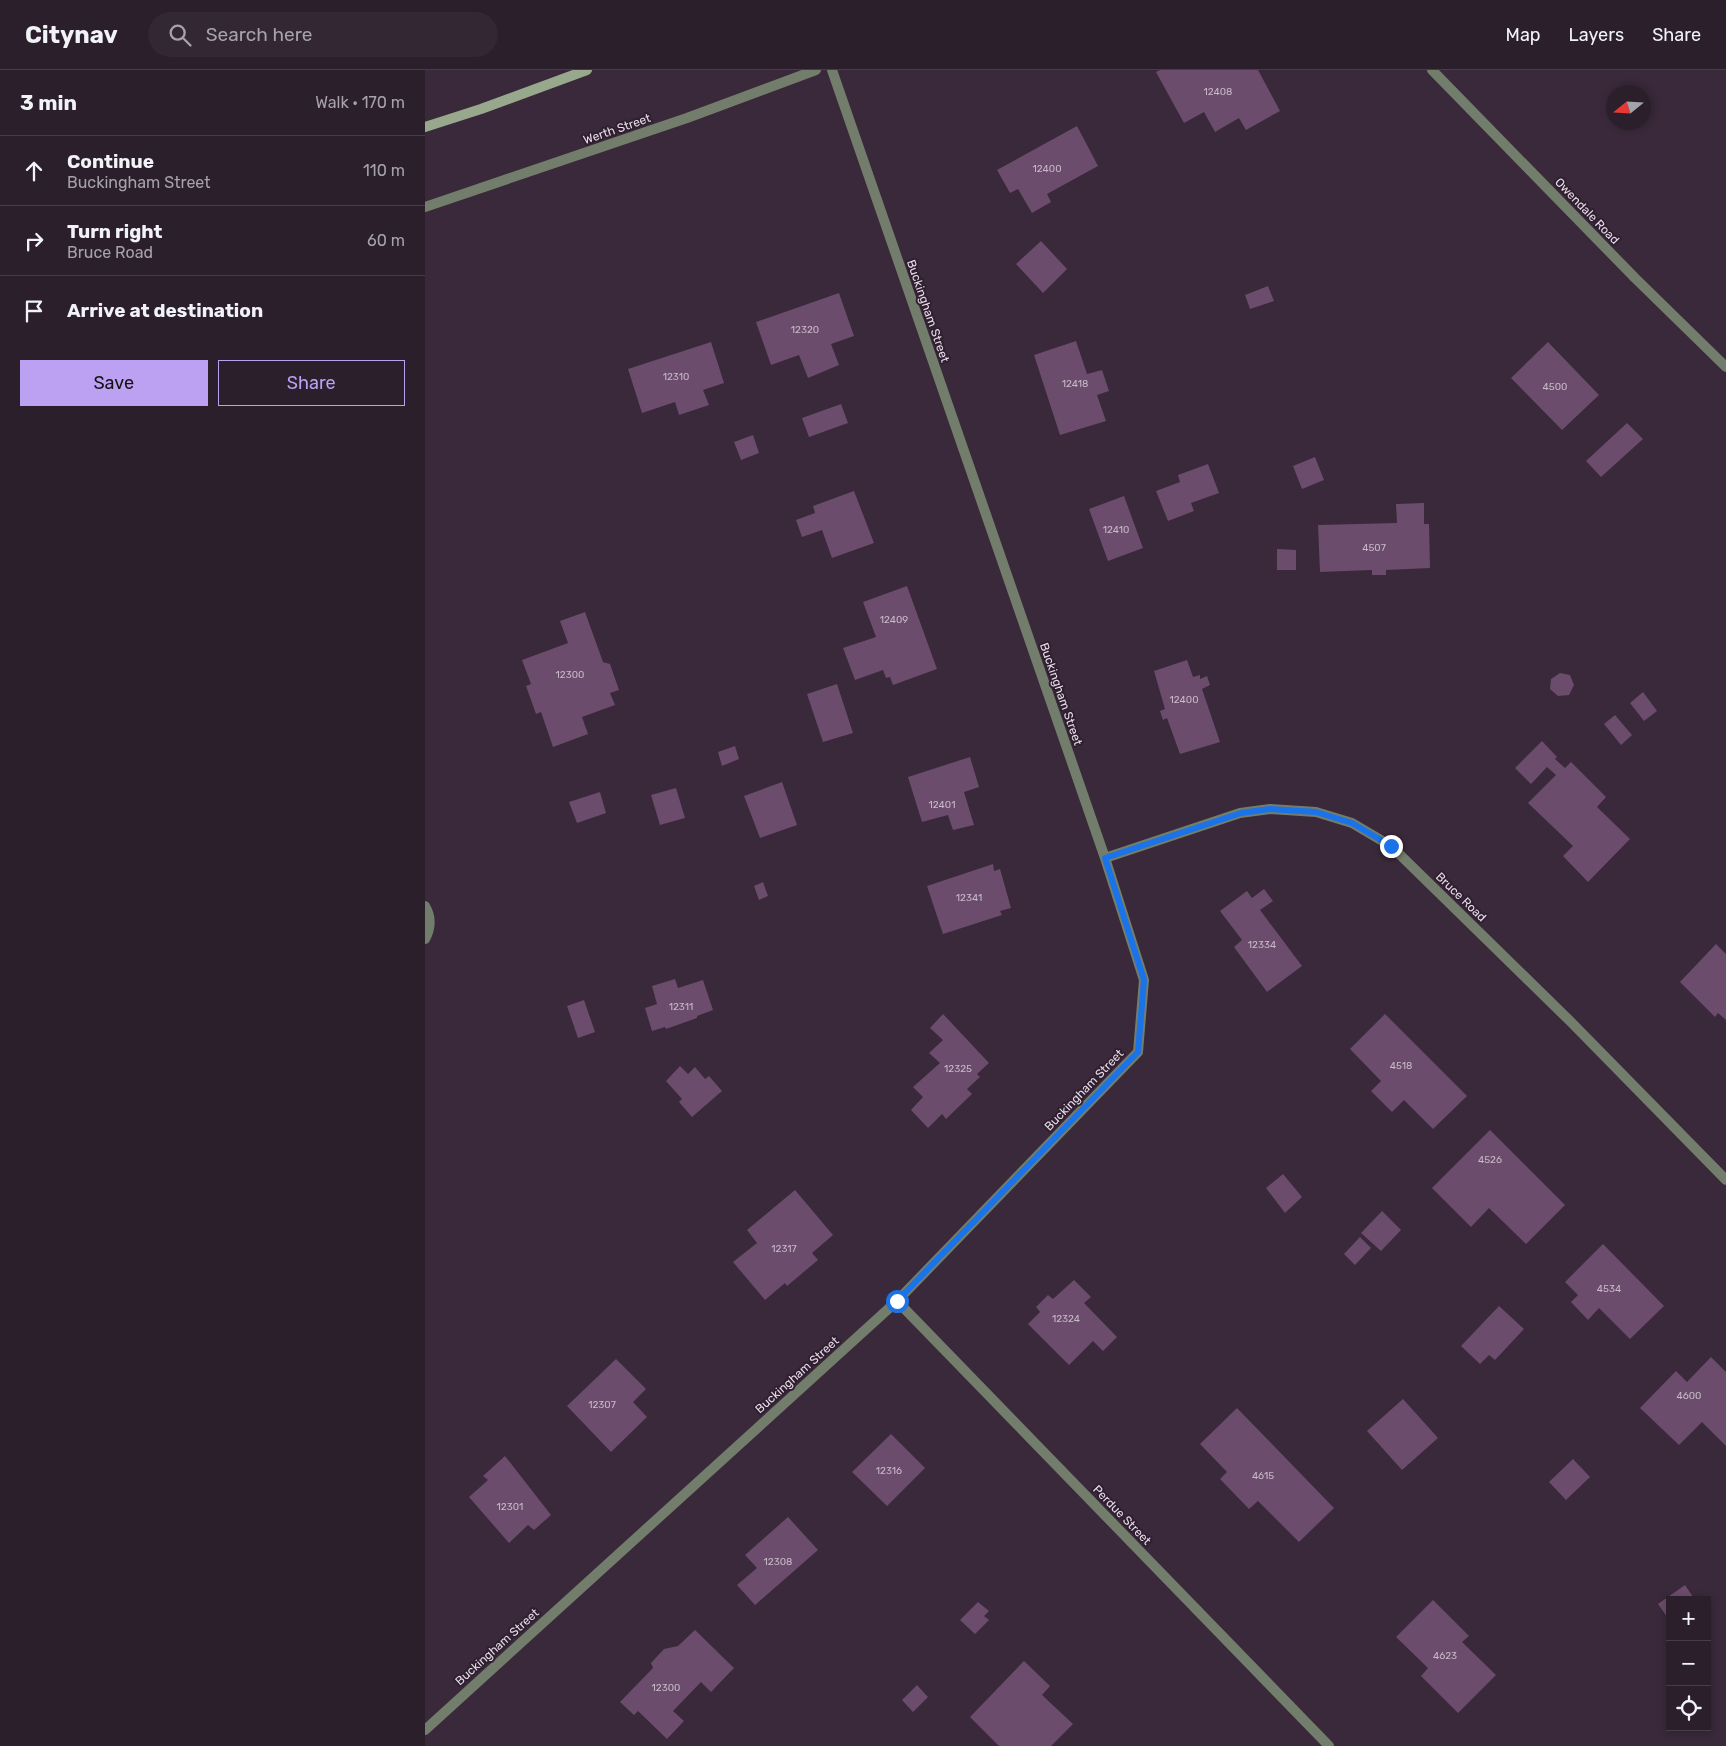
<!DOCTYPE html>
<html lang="en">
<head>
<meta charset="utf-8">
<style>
	:root { --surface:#2b1f2c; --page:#332734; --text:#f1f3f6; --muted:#a6a2a9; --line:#473d48; --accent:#bca0f2 }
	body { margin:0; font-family:Rubik,sans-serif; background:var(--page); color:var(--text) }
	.controls { position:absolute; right:15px; bottom:15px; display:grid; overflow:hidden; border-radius:0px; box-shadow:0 2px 8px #0003 }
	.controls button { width:45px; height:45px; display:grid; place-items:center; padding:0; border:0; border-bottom:1px solid var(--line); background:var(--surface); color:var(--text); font:25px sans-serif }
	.compass { position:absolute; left:1181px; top:15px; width:45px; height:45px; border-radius:50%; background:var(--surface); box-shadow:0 2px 8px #0003; rotate:252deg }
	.stop { position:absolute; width:15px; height:15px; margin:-11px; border:4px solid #1a73e8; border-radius:50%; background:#fff }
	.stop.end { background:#1a73e8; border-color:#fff; box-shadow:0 1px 5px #0008 }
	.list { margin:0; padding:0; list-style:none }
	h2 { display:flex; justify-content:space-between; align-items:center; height:65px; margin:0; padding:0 20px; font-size:21px }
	h2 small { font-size:16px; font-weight:400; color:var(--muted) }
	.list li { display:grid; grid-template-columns:32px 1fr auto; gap:15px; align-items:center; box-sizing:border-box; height:70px; padding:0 20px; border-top:1px solid var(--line) }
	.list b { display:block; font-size:19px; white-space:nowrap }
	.list p { margin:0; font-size:16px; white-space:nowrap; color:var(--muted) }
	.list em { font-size:16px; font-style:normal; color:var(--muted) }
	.actions { display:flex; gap:10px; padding:15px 20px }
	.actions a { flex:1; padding:11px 0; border:1px solid var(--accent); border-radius:0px; text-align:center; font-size:18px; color:var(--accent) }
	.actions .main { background:var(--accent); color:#111 }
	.icon { flex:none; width:28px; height:28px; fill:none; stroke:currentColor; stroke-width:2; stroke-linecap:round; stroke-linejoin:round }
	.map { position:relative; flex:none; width:1301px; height:1676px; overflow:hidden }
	header { display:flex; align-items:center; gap:30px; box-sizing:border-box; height:70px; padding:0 25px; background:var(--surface); border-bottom:1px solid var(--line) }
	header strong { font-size:24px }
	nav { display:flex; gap:28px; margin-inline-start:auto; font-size:18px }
	.search { width:350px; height:45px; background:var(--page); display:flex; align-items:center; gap:12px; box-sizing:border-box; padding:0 18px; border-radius:28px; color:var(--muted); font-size:19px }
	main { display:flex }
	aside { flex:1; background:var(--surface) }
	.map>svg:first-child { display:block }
</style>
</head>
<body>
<header>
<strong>Citynav</strong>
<div class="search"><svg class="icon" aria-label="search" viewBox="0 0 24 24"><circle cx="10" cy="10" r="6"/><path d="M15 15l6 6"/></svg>Search here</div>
<nav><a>Map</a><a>Layers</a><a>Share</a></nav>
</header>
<main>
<aside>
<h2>3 min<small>Walk · 170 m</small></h2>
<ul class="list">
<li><svg class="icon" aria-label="ahead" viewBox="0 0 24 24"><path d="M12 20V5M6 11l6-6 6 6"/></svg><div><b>Continue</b><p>Buckingham Street</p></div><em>110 m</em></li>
<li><svg class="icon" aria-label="right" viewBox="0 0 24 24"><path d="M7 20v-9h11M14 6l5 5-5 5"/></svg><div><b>Turn right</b><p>Bruce Road</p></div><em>60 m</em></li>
<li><svg class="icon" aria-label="arrive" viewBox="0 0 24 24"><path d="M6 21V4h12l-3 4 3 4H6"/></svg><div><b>Arrive at destination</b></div></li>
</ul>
<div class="actions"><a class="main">Save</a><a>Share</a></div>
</aside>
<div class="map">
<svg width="1301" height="1676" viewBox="0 0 1301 1676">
	<rect width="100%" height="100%" fill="#39293a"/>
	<path fill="#6b4c6c" d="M735,0H833L855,41L821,60L814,48L790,62L779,42L759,53L731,2Z
		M652,56L673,96L622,124L626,132L607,143L593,119L585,123L572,100Z
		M616,171L642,199L618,223L591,194Z
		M843,216L849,231L825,239L820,225Z
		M414,223L429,266L406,274L414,295L383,308L374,285L346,295L331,252Z
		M651,271L662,304L677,300L684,321L672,325L681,351L635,365L609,285Z
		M286,272L299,313L278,320L284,335L254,345L250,332L217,343L203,299Z
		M1123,272L1174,325L1137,360L1086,308Z
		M416,334L423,353L384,367L377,348Z
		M1202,353L1218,369L1176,407L1161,391Z
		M328,365L334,383L316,390L309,372Z
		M890,387L899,410L877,419L868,396Z
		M783,394L794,423L766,433L769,441L743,451L731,421L755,412L753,405Z
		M429,421L449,473L407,488L397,460L377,467L371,450L390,443L388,436Z
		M699,426L718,478L683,491L664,439Z
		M999,433V454H1004L1005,498L961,500V505H947V500L895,502L893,455L972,453L971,434Z
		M852,479L871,480V500H852Z
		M482,516L512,599L468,615L465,607L461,608L458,600L430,610L418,578L451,567L438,532Z
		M160,542L178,592L185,594L194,620L185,623L190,635L157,647L163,664L128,677L116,642L111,644L101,616L106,614L97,590L143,573L135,551Z
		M762,590L768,607L775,605V609L782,606L785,615L777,619L795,672L755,684L742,648L738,650L735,641L740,639L729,601Z
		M1135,603L1145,605L1149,615L1144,625L1133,626L1125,619L1126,609Z
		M412,614L428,663L398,672L382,624Z
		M1218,622L1232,641L1219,651L1205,633Z
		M1190,645L1207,665L1196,675L1179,654Z
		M1117,671L1132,687L1130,689L1140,698L1146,692L1181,727L1172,737L1205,769L1163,812L1138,786L1148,776L1103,733L1131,705L1122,697L1106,714L1090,698Z
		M310,676L314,689L297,696L293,682Z
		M545,687L554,717L539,722L549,755L528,760L523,745L497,752L483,707Z
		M357,712L372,755L335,768L319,726Z
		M251,718L260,748L235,755L226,725Z
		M175,722L181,743L152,753L144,732Z
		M568,794L569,801L575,799L586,838L575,841L577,845L518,864L502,816Z
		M338,812L343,826L334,830L329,816Z
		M839,819L848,831L835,840L877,896L842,922L809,877L817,870L795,841L822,821L827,828Z
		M1291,874L1301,884V950L1293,943L1290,947L1255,912Z
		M250,909L253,918L278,910L288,940L272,946V948L241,959L240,957L227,961L220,938L232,934L227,916Z
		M159,930L170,962L153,968L142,936Z
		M518,944L564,993L552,1004L555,1007L542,1019L547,1024L521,1049L517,1044L503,1058L486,1040L498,1027L488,1017L515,993L504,983L518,970L505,958Z
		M960,944L1042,1026L1008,1059L979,1030L967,1042L946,1021L956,1011L925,979Z
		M255,996L263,1004L270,997L280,1009L284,1006L297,1021L267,1047L254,1032L257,1029L241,1011Z
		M1065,1060L1140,1135L1101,1174L1064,1138L1046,1157L1007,1118Z
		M858,1104L877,1127L860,1143L841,1118Z
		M370,1120L408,1165L387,1183L393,1190L362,1216L360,1213L340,1230L308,1192L332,1173L322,1160Z
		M957,1141L976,1160L956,1181L936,1163Z
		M935,1167L946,1178L930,1195L919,1184Z
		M1178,1174L1239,1236L1205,1269L1174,1238L1163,1250L1146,1232L1153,1225L1140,1212Z
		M649,1210L666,1227L659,1233L692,1267L678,1281L668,1271L644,1295L603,1254L615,1242L611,1237L623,1225L628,1229Z
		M1074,1236L1099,1259L1070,1290L1064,1285L1055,1294L1036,1276Z
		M1286,1287L1301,1302V1376L1277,1352L1254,1375L1215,1338L1251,1301L1262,1312Z
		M191,1289L221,1319L208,1332L222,1347L186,1382L142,1336Z
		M978,1329L1013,1368L977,1400L942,1361Z
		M812,1338L909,1438L874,1472L833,1431L824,1439L795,1409L802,1402L775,1374Z
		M466,1364L500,1398L462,1436L427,1402Z
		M80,1386L126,1445L109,1460L103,1455L84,1473L44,1427L63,1410L58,1406Z
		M1148,1389L1165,1407L1141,1430L1124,1412Z
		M363,1447L393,1480L330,1535L312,1515L332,1498L320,1485Z
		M1260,1515L1270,1530H1245V1551L1233,1534Z
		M1008,1530L1044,1566L1037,1572L1071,1605L1033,1643L996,1606L1003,1598L971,1567Z
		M553,1532L564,1541L559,1546L564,1550L550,1564L535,1550Z
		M270,1560L309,1598L286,1622L276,1612L248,1641L259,1651L242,1669L213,1641L209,1645L195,1632L228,1598L226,1593L239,1579L253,1576Z
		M599,1591L625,1616L617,1625L648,1654L626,1676H574L545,1647Z
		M492,1615L503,1627L488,1642L477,1630Z"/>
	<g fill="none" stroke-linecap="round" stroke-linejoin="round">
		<path stroke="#737d6b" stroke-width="10" d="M1007,0L1210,208L1301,297
			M0,137L262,48L391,0
			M680,788L815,743L845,739L891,742L927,753L966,776L1146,952L1301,1110
			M0,836C7,848 6,858 0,869
			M472,1231L904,1676
			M0,1660L472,1231L713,982L719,910L680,788L407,0"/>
		<path stroke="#98a88c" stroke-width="10" d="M0,57L56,39L162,0"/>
	</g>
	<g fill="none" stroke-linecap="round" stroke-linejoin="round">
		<path stroke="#1a73e8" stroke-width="6" d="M472,1231L713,982L719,910L680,788L816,743L845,739L891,742L927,753L966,776"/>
	</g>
	<g text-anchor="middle" stroke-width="4" stroke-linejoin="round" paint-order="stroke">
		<g font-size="10" fill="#c8b8c8">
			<text x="793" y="25">12408</text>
			<text x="622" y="102">12400</text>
			<text x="380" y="263">12320</text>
			<text x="251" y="310">12310</text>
			<text x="650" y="317">12418</text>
			<text x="1130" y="320">4500</text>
			<text x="691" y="463">12410</text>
			<text x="949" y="481">4507</text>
			<text x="469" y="553">12409</text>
			<text x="145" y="608">12300</text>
			<text x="759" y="633">12400</text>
			<text x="517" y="738">12401</text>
			<text x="544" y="831">12341</text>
			<text x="837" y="878">12334</text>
			<text x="256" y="940">12311</text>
			<text x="976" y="999">4518</text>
			<text x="533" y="1002">12325</text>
			<text x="1065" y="1093">4526</text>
			<text x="359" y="1182">12317</text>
			<text x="1184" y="1222">4534</text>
			<text x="641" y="1252">12324</text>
			<text x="1264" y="1329">4600</text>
			<text x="177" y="1338">12307</text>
			<text x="464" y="1404">12316</text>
			<text x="838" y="1409">4615</text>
			<text x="85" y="1440">12301</text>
			<text x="353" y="1495">12308</text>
			<text x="1020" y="1589">4623</text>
			<text x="241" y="1621">12300</text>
		</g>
		<g font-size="12" fill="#e7dce7" stroke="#2f1f30">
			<text transform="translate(192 59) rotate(-19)" y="4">Werth Street</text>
			<text transform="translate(1162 141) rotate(46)" y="4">Owendale Road</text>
			<text transform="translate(503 241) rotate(71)" y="4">Buckingham Street</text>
			<text transform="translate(636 624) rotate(71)" y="4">Buckingham Street</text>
			<text transform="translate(1036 827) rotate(44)" y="4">Bruce Road</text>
			<text transform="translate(659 1020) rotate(-46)" y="4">Buckingham Street</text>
			<text transform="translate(372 1305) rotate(-42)" y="4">Buckingham Street</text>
			<text transform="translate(697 1445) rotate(46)" y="4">Perdue Street</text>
			<text transform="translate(72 1577) rotate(-42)" y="4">Buckingham Street</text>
		</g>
	</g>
</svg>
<div class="controls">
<button>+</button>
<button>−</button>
<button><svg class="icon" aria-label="locate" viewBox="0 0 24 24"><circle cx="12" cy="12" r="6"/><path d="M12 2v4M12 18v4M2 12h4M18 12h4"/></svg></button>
</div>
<svg class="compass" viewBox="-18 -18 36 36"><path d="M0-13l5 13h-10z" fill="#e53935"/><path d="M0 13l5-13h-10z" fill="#a6a2a9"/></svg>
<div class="stop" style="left:472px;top:1231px"></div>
<div class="stop end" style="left:966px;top:776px"></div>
</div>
</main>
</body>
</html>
